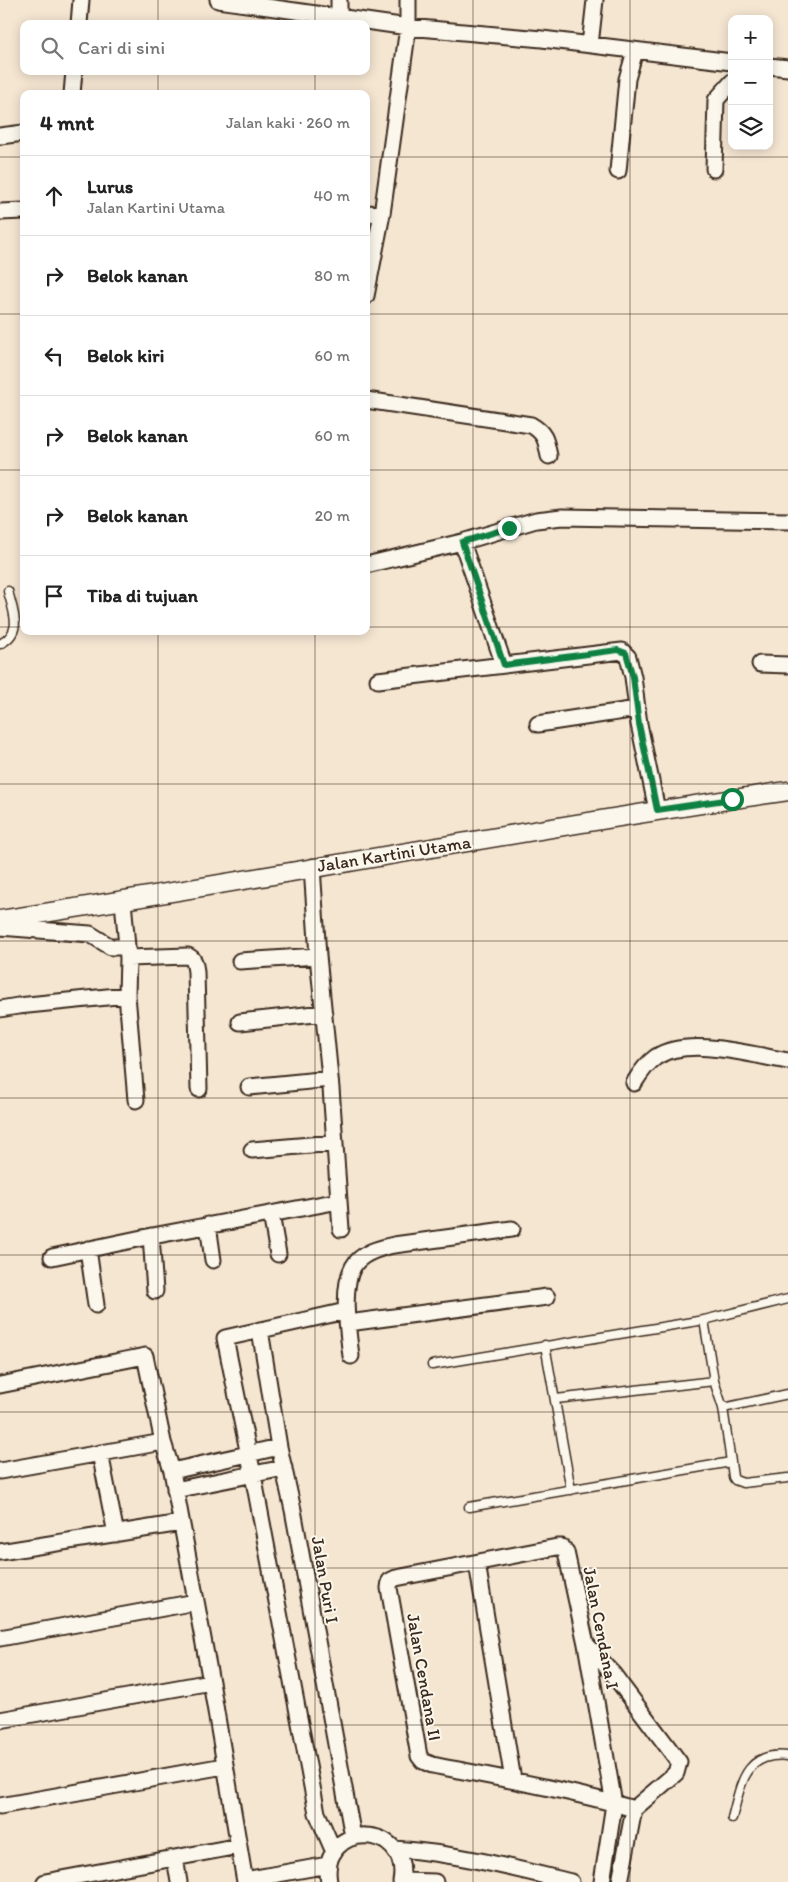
<!DOCTYPE html>
<html lang="id">
<head>
<meta charset="utf-8">
<style>
	:root { --surface:#fff; --page:#f2f2f2; --text:#222; --muted:#767676; --line:#e0e0e0 }
	body { margin:0; font-family:Itim,sans-serif; background:var(--page); color:var(--text) }
	.controls { position:absolute; right:15px; top:15px; display:grid; overflow:hidden; border-radius:10px; box-shadow:0 2px 12px #0003 }
	.controls button { width:45px; height:45px; display:grid; place-items:center; padding:0; border:0; border-bottom:1px solid var(--line); background:var(--surface); color:var(--text); font:25px sans-serif }
	.stop { position:absolute; width:15px; height:15px; margin:-11px; border:4px solid #0b8043; border-radius:50%; background:#fff }
	.stop.end { background:#0b8043; border-color:#fff; box-shadow:0 1px 5px #0008 }
	.list { margin:0; padding:0; list-style:none }
	h2 { display:flex; justify-content:space-between; align-items:center; height:65px; margin:0; padding:0 20px; font-size:21px }
	h2 small { font-size:16px; font-weight:400; color:var(--muted) }
	.list li { display:grid; grid-template-columns:32px 1fr auto; gap:15px; align-items:center; box-sizing:border-box; height:80px; padding:0 20px; border-top:1px solid var(--line) }
	.list b { display:block; font-size:19px; white-space:nowrap }
	.list p { margin:0; font-size:16px; white-space:nowrap; color:var(--muted) }
	.list em { font-size:16px; font-style:normal; color:var(--muted) }
	.icon { flex:none; width:28px; height:28px; fill:none; stroke:currentColor; stroke-width:2; stroke-linecap:round; stroke-linejoin:round }
	.map { position:relative; flex:none; width:788px; height:1882px; overflow:hidden }
	.search { position:absolute; background:var(--surface); box-shadow:0 2px 12px #0003; left:20px; top:20px; width:350px; height:55px; display:flex; align-items:center; gap:12px; box-sizing:border-box; padding:0 18px; border-radius:10px; color:var(--muted); font-size:19px }
	.panel { position:absolute; background:var(--surface); box-shadow:0 2px 12px #0003; left:20px; top:90px; width:350px; height:545px; border-radius:10px }
	.map>svg:first-child { display:block }
</style>
</head>
<body>
<div class="map">
<svg width="788" height="1882" viewBox="0 0 788 1882">
	<rect width="100%" height="100%" fill="#f5e6d2"/>
	<filter id="ink" filterUnits="userSpaceOnUse"><feTurbulence type="fractalNoise" baseFrequency=".02" numOctaves="2"/><feDisplacementMap in="SourceGraphic" scale="10" xChannelSelector="R" yChannelSelector="G"/><feConvolveMatrix kernelMatrix="1 2 1 2 8 2 1 2 1" color-interpolation-filters="sRGB"/></filter>
	<g filter="url(#ink)">
		<g fill="none" stroke-linecap="round" stroke-linejoin="round">
			<defs>
				<path id="service" d="M0,644C24,632 13,612 8,591
					M788,1299L704,1320L714,1381L723,1408L788,1394
					M545,1345L571,1490
					M432,1365L704,1320
					M556,1399L714,1381
					M723,1408L731,1462L733,1477L735,1480L743,1483L788,1478
					M469,1507L731,1462
					M732,1818C741,1785 744,1751 788,1756"/>
				<path id="minor" d="M218,0L408,27L542,39L732,62
					M339,0V17
					M79,24L81,0
					M590,45L595,0
					M769,66L788,68
					M72,94L74,71
					M0,136L24,133
					M714,169L716,100L732,82
					M618,171L627,79L635,51
					M0,212L24,211
					M366,213L382,214
					M366,296L382,214L408,27V0
					M366,400L531,425C545,433 546,440 549,456
					M462,542L504,665
					M366,565L462,542L536,520L562,517L788,521
					M760,664L788,665
					M378,680L622,651L628,657L633,677L639,724L657,810
					M538,724L637,709
					M312,867L318,956L331,1088L341,1229
					M123,901L128,958L188,956C195,959 195,965 196,972L199,1089
					M0,927L90,934L111,947H127
					M128,958L127,995L136,1100
					M240,961L318,956
					M0,1009L18,1006L127,995
					M240,1022L324,1013
					M634,1083C640,1073 646,1064 656,1057C688,1036 752,1055 788,1061
					M249,1087L330,1079
					M252,1150L334,1143
					M271,1214L278,1254
					M208,1225L213,1260
					M151,1236L155,1291
					M88,1249L96,1305
					M52,1257L142,1238L339,1201
					M348,1323L547,1297
					M260,1330L279,1447L293,1510L353,1837
					M351,1356C348,1331 341,1289 353,1267C361,1253 379,1248 394,1245L512,1229
					M0,1385L145,1356L163,1442L172,1471L211,1682L245,1882
					M100,1453L116,1534
					M0,1471L163,1442
					M172,1471L279,1447
					M175,1490L284,1468
					M0,1552L181,1523
					M477,1563L513,1780
					M0,1638L196,1602
					M586,1644L610,1670L679,1762L676,1773L634,1809L620,1882
					M0,1720L211,1682
					M0,1806L224,1766
					M395,1849C455,1853 513,1868 571,1882
					M334,1852L317,1813L253,1475L225,1338L346,1311
					M175,1858L179,1882
					M245,1880L328,1865
					M402,1881L435,1882
					M45,1882L239,1846
					M329,1882C318,1820 412,1821 401,1882
					M602,1882L614,1804L586,1644L566,1552L562,1547H557L396,1578L390,1581L389,1588L419,1756L423,1761L432,1765C500,1778 568,1790 634,1809"/>
				<path id="tertiary" d="M0,920C263,879 525,829 788,791"/>
			</defs>
			<use href="#service" stroke="#3b2a1e" stroke-width="11"/>
			<use href="#minor" stroke="#3b2a1e" stroke-width="19"/>
			<use href="#tertiary" stroke="#3b2a1e" stroke-width="21"/>
			<use href="#service" stroke="#fbf7ec" stroke-width="8"/>
			<use href="#minor" stroke="#fbf7ec" stroke-width="15"/>
			<use href="#tertiary" stroke="#fbf7ec" stroke-width="18"/>
		</g>
	</g>
	<g fill="none" stroke-linecap="round" stroke-linejoin="round" filter="url(#ink)">
		<path stroke="#0b8043" stroke-width="6" d="M509,528L462,542L504,665L618,650L626,653L633,677L639,724L657,810L732,799"/>
	</g>
	<path fill="none" stroke="#3b2a1e" stroke-width="1" stroke-opacity="0.55" d="M158,0V24M315,0V24M473,0V1882M630,0V1882M158,71V94M315,71V94M0,157H24M366,157H788M0,314H24M366,314H788M0,470H24M366,470H788M0,627H24M366,627H788M158,631V1882M315,631V1882M0,784H788M0,941H788M0,1098H788M0,1255H788M0,1412H788M0,1568H788M0,1725H788"/>
	<g text-anchor="middle" stroke-width="4" stroke-linejoin="round" paint-order="stroke">
		<g font-size="18" fill="#3b2a1e" stroke="#fbf7ec">
			<text transform="translate(394 854) rotate(-9)" y="6">Jalan Kartini Utama</text>
			<text transform="translate(325 1580) rotate(80)" y="6">Jalan Puri I</text>
			<text transform="translate(601 1628) rotate(79)" y="6">Jalan Cendana I</text>
			<text transform="translate(424 1677) rotate(80)" y="6">Jalan Cendana II</text>
		</g>
	</g>
</svg>
<div class="controls">
<button>+</button>
<button>−</button>
<button><svg class="icon" aria-label="layers" viewBox="0 0 24 24"><path d="M12 4l9 5-9 5-9-5zM3 14l9 5 9-5"/></svg></button>
</div>
<div class="stop" style="left:732px;top:799px"></div>
<div class="stop end" style="left:509px;top:528px"></div>
<div class="search"><svg class="icon" aria-label="search" viewBox="0 0 24 24"><circle cx="10" cy="10" r="6"/><path d="M15 15l6 6"/></svg>Cari di sini</div>
<section class="panel">
<h2>4 mnt<small>Jalan kaki · 260 m</small></h2>
<ul class="list">
<li><svg class="icon" aria-label="ahead" viewBox="0 0 24 24"><path d="M12 20V5M6 11l6-6 6 6"/></svg><div><b>Lurus</b><p>Jalan Kartini Utama</p></div><em>40 m</em></li>
<li><svg class="icon" aria-label="right" viewBox="0 0 24 24"><path d="M7 20v-9h11M14 6l5 5-5 5"/></svg><div><b>Belok kanan</b></div><em>80 m</em></li>
<li><svg class="icon" aria-label="left" viewBox="0 0 24 24"><path d="M17 20v-9H6M10 6l-5 5 5 5"/></svg><div><b>Belok kiri</b></div><em>60 m</em></li>
<li><svg class="icon" aria-label="right" viewBox="0 0 24 24"><path d="M7 20v-9h11M14 6l5 5-5 5"/></svg><div><b>Belok kanan</b></div><em>60 m</em></li>
<li><svg class="icon" aria-label="right" viewBox="0 0 24 24"><path d="M7 20v-9h11M14 6l5 5-5 5"/></svg><div><b>Belok kanan</b></div><em>20 m</em></li>
<li><svg class="icon" aria-label="arrive" viewBox="0 0 24 24"><path d="M6 21V4h12l-3 4 3 4H6"/></svg><div><b>Tiba di tujuan</b></div></li>
</ul>
</section>
</div>
</body>
</html>
